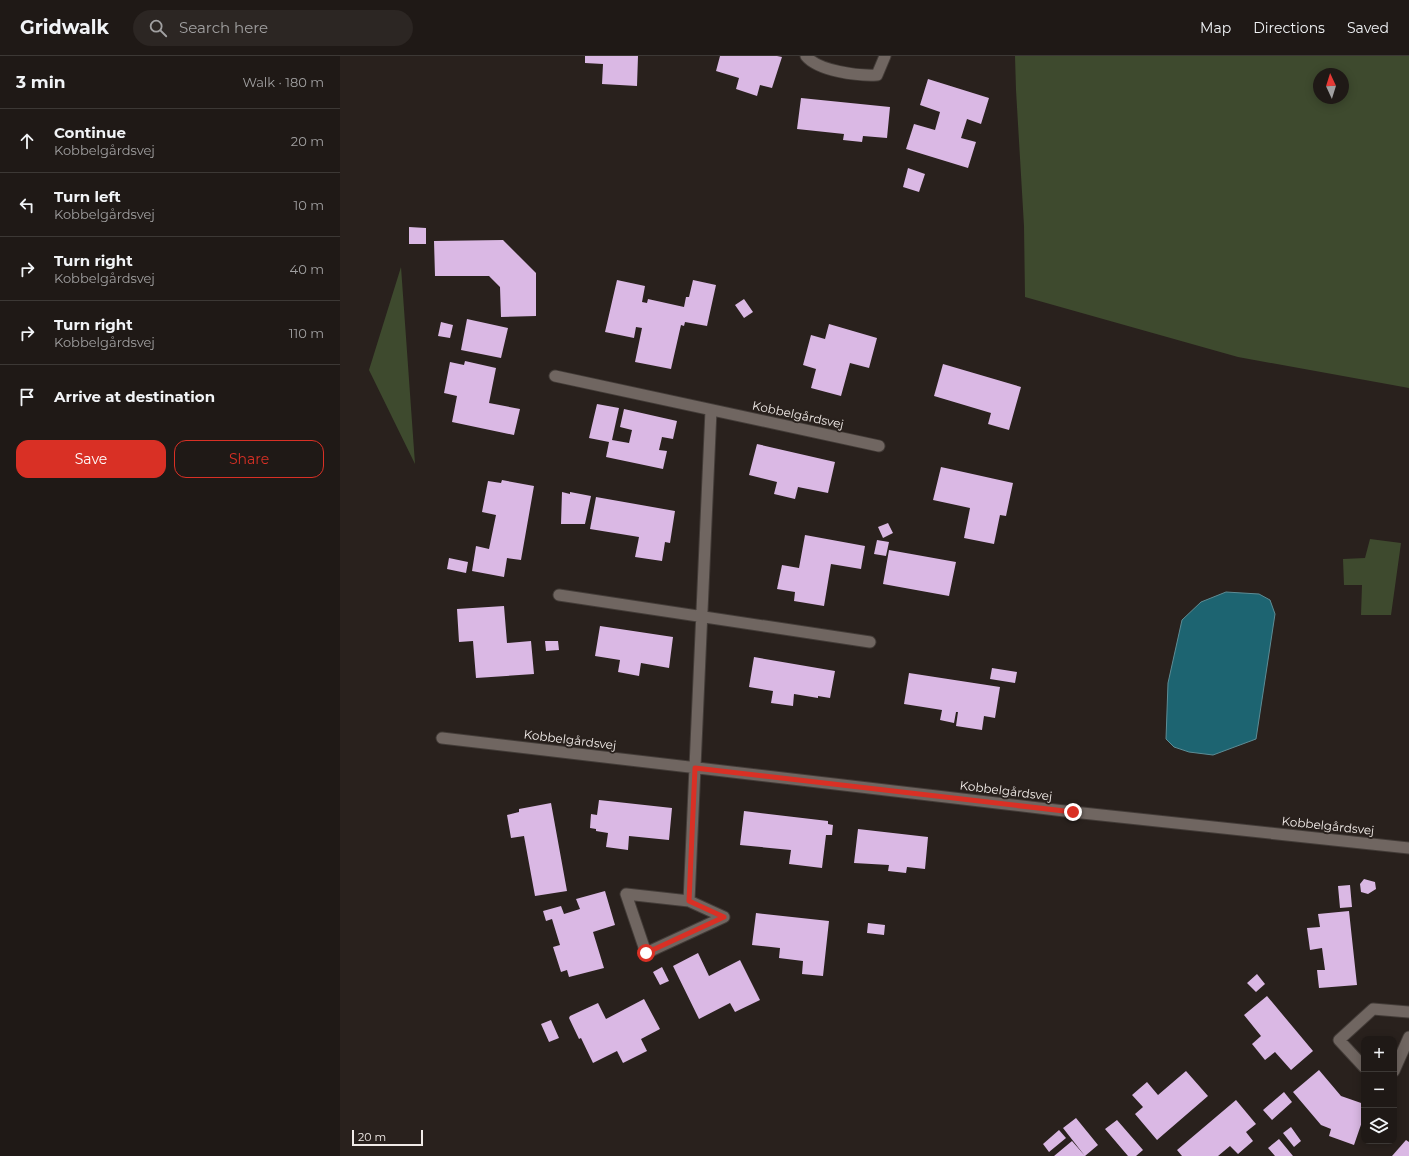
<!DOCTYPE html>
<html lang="en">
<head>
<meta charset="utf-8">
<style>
	:root { --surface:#1f1916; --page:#2c2623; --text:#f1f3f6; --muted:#a1a0a1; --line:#3c3835; --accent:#d93025 }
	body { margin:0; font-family:Montserrat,sans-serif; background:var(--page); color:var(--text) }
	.controls { position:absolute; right:12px; bottom:12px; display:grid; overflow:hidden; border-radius:8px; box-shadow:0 2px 10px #0003 }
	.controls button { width:36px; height:36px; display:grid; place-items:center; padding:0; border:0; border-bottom:1px solid var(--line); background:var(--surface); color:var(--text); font:20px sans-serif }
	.compass { position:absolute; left:973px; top:12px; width:36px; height:36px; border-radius:50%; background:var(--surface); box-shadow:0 2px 10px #0003; rotate:356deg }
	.scale { position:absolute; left:12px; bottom:10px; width:71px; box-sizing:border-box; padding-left:4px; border:2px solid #f1ebe8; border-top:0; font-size:11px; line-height:14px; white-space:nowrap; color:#f1ebe8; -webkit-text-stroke:3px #29211d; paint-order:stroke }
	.stop { position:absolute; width:12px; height:12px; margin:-9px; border:3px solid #d93025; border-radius:50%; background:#fff }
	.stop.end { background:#d93025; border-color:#fff; box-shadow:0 1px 4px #0008 }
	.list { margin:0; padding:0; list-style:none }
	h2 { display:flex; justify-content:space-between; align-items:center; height:52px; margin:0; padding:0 16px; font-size:17px }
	h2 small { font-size:13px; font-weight:400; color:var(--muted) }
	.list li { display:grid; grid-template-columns:26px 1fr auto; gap:12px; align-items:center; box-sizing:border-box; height:64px; padding:0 16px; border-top:1px solid var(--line) }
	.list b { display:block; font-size:15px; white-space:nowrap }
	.list p { margin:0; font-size:13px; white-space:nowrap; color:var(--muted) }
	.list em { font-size:13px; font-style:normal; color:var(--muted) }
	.actions { display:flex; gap:8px; padding:12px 16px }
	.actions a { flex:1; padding:9px 0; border:1px solid var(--accent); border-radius:12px; text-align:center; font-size:14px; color:var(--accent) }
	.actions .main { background:var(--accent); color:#fff }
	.icon { flex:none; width:22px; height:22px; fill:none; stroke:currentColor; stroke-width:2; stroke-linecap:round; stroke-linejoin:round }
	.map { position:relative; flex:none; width:1069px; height:1100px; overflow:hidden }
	header { display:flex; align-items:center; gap:24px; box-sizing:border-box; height:56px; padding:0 20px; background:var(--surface); border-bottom:1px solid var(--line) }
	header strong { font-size:19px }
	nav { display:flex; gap:22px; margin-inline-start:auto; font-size:14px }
	.search { width:280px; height:36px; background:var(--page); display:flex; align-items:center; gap:10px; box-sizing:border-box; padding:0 14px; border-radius:22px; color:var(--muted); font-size:15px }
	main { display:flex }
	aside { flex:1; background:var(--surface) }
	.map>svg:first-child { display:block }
</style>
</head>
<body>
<header>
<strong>Gridwalk</strong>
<div class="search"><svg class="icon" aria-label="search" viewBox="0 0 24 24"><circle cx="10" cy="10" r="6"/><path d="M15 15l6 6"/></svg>Search here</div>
<nav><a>Map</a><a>Directions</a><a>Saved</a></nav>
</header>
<main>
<aside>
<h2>3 min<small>Walk · 180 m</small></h2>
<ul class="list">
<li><svg class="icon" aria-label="ahead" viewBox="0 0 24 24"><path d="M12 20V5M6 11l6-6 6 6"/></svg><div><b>Continue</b><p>Kobbelgårdsvej</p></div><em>20 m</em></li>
<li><svg class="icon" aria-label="left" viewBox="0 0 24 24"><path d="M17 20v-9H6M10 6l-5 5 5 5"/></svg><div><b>Turn left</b><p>Kobbelgårdsvej</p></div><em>10 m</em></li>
<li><svg class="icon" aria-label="right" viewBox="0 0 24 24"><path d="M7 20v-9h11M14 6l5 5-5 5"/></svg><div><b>Turn right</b><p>Kobbelgårdsvej</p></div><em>40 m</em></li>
<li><svg class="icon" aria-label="right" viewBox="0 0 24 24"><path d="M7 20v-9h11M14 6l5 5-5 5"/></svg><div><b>Turn right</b><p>Kobbelgårdsvej</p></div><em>110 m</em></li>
<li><svg class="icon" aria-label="arrive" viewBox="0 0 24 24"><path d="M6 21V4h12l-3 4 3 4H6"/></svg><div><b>Arrive at destination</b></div></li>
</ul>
<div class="actions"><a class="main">Save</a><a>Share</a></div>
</aside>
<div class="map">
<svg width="1069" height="1100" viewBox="0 0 1069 1100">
	<rect width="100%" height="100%" fill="#29211d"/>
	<path fill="#3e4a2e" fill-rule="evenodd" d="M675,0H1069V332L898,301L685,241L684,170L676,34ZM979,18H1003V42H979Z
		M61,211L75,408L29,314Z
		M1030,483L1061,487L1051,559H1021L1022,529H1004L1003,503L1025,502Z"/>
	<path fill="#1d6471" stroke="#5d8c95" d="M886,536L919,538L930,544L935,558L916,683L873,699L849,696L834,691L826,683L828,627L842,564L861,546Z"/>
	<path fill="#dab8e4" d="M245,0H298L297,30L262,28L263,8L245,7Z
		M380,0H437L442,1L432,32L420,29L417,40L396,33L399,22L376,15Z
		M588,23L649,42L641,68L627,63L621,82L636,86L628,112L566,93L574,68L595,74L600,56L580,49Z
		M461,42L550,51L547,82L523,80L522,86L503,84L504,78L457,73Z
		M568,112L585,118L579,136L563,131Z
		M69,171L86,172V188H69Z
		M163,184L196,217V260L161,261L160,231L149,220H95L94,185Z
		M277,224L305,230L302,246L307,247L308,243L344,251L346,241H349L353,224L376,229L367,270L345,266L344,270L341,269L331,313L295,306L302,272L296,271L294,282L265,276Z
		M404,243L413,256L404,262L395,249Z
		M127,263L168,272L161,302L121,294Z
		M101,266L113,269L110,282L98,280Z
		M489,268L537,282L529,312L510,307L501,340L471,332L476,313L463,309L471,279L485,283Z
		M125,305L156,312L149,347L180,353L174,379L112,366L117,340L104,337L110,306L124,309Z
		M603,308L681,331L669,374L648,368L651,357L594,340Z
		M257,348L279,352L272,384L289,387L292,374L280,371L284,353L337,365L333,383L322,381L319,394L327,395L323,413L266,401L269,386L249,382Z
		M417,388L495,406L488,437L458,431L455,443L434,438L437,426L409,419Z
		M601,411L673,427L666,460L660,459L654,488L624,482L630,452L593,444Z
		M162,424L194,430L181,504L167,502L164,521L132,515L136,490L149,493L156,459L142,456L148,425L161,427Z
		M222,436L230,438V436L251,440L245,468H221Z
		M256,441L335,455L330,487L325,486L322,505L295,501L299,481L250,473Z
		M548,467L553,477L543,482L538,471Z
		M465,479L525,490L521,513L491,508L484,550L454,545L455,536L437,533L442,509L459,512Z
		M537,484L549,486L546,500L534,498Z
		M549,494L616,506L609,540L543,528Z
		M109,502L128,506L126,517L107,513Z
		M164,550L167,587L191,585L194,618L136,622L133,585L119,586L117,553Z
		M260,570L333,581L329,612L301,607L299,620L278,616L280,604L255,600Z
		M205,585H218L219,594L206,595Z
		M414,601L495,615L490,642L478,640V642L454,638L453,650L431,647L433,635L409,631Z
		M652,612L677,616L675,627L650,623Z
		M569,617L660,631L655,662L644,660L642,674L616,670L618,656H616L614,667L600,664L602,654L564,648Z
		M259,744L332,752L329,784L289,780L288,794L266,791L268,777L256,775V773L250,772L251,758L257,759Z
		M211,747L227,835L195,840L184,780L171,782L167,759L179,756V753Z
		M404,755L488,765V768L493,769L492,779H486L482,812L449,808L451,794L400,789Z
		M518,773L588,781L585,813L567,811L566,817L548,815L549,809L514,807Z
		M1024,823L1035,826L1036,833L1028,838L1021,836L1020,828Z
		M1010,829L1012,851L1000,852L998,830Z
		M265,835L275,869L253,876L264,912L229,921L227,914L221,916L213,891L220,889L212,863L206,865L203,855L221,850L224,858L240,853L236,843Z
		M1009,855L1017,929L979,932L977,914H985L982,892L970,894L967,872L980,871L978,858Z
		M416,857L489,865L483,920L462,918L463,905L439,902L440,892L412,889Z
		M528,867L545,869L544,879L527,877Z
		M358,897L369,920L400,904L420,944L395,956L390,947L359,963L333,910Z
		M322,911L329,925L320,929L313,916Z
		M917,918L925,928L916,936L907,927Z
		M927,940L973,995L951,1014L935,996L925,1004L912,988L921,980L904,959Z
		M304,943L320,973L301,983L307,995L283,1007L277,995L253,1007L241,982L239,983L229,962L230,960L258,947L266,963Z
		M211,964L219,982L209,986L201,968Z
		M979,1014L1001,1040L1024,1048V1060L1014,1089L989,1080L991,1073L981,1069L953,1036Z
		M846,1015L868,1040L817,1084L795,1058L803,1051L792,1039L807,1026L818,1039Z
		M944,1036L952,1046L932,1064L923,1054Z
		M896,1044L916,1068L906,1076L913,1085L898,1098L890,1090L878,1100H842L837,1094Z
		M736,1062L758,1089L745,1100L723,1072Z
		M777,1064L803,1094L796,1100H788L765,1073Z
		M951,1071L961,1085L954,1091L943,1077Z
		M719,1074L726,1082L709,1096L703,1088Z
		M939,1083L953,1100H935L928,1092Z
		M1066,1084L1069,1086V1100H1052Z
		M732,1085L745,1100H714Z"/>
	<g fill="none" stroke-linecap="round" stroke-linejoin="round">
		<defs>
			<path id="minor" d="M466,0C478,15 518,20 537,19L545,0
				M215,320L539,390
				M371,354L349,845L286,838L306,897L384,861
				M219,539L530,586
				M102,682L733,756L1069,792
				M349,845L384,861
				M1024,1011L999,984L1033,953L1069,956
				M1054,1015L1069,981"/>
		</defs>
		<use href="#minor" stroke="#433c38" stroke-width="13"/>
		<use href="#minor" stroke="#706661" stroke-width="11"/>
	</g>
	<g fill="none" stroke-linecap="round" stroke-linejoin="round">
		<path stroke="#d93025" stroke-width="5" d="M306,897L384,861L349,845L355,712L733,756"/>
	</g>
	<g text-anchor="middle" stroke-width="4" stroke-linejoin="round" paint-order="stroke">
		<g font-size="12" fill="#f1ebe8" stroke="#29211d">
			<text transform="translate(458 359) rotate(12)" y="4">Kobbelgårdsvej</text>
			<text transform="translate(230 684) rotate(7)" y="4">Kobbelgårdsvej</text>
			<text transform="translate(666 735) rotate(7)" y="4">Kobbelgårdsvej</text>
			<text transform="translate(988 770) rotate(6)" y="4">Kobbelgårdsvej</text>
		</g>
	</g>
</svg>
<div class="controls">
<button>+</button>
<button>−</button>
<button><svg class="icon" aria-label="layers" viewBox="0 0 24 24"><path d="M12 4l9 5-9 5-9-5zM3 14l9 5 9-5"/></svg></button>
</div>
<svg class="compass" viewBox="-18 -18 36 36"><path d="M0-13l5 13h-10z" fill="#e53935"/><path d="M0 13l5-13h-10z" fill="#a1a0a1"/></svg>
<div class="scale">20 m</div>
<div class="stop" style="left:306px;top:897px"></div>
<div class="stop end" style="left:733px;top:756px"></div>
</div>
</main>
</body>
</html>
